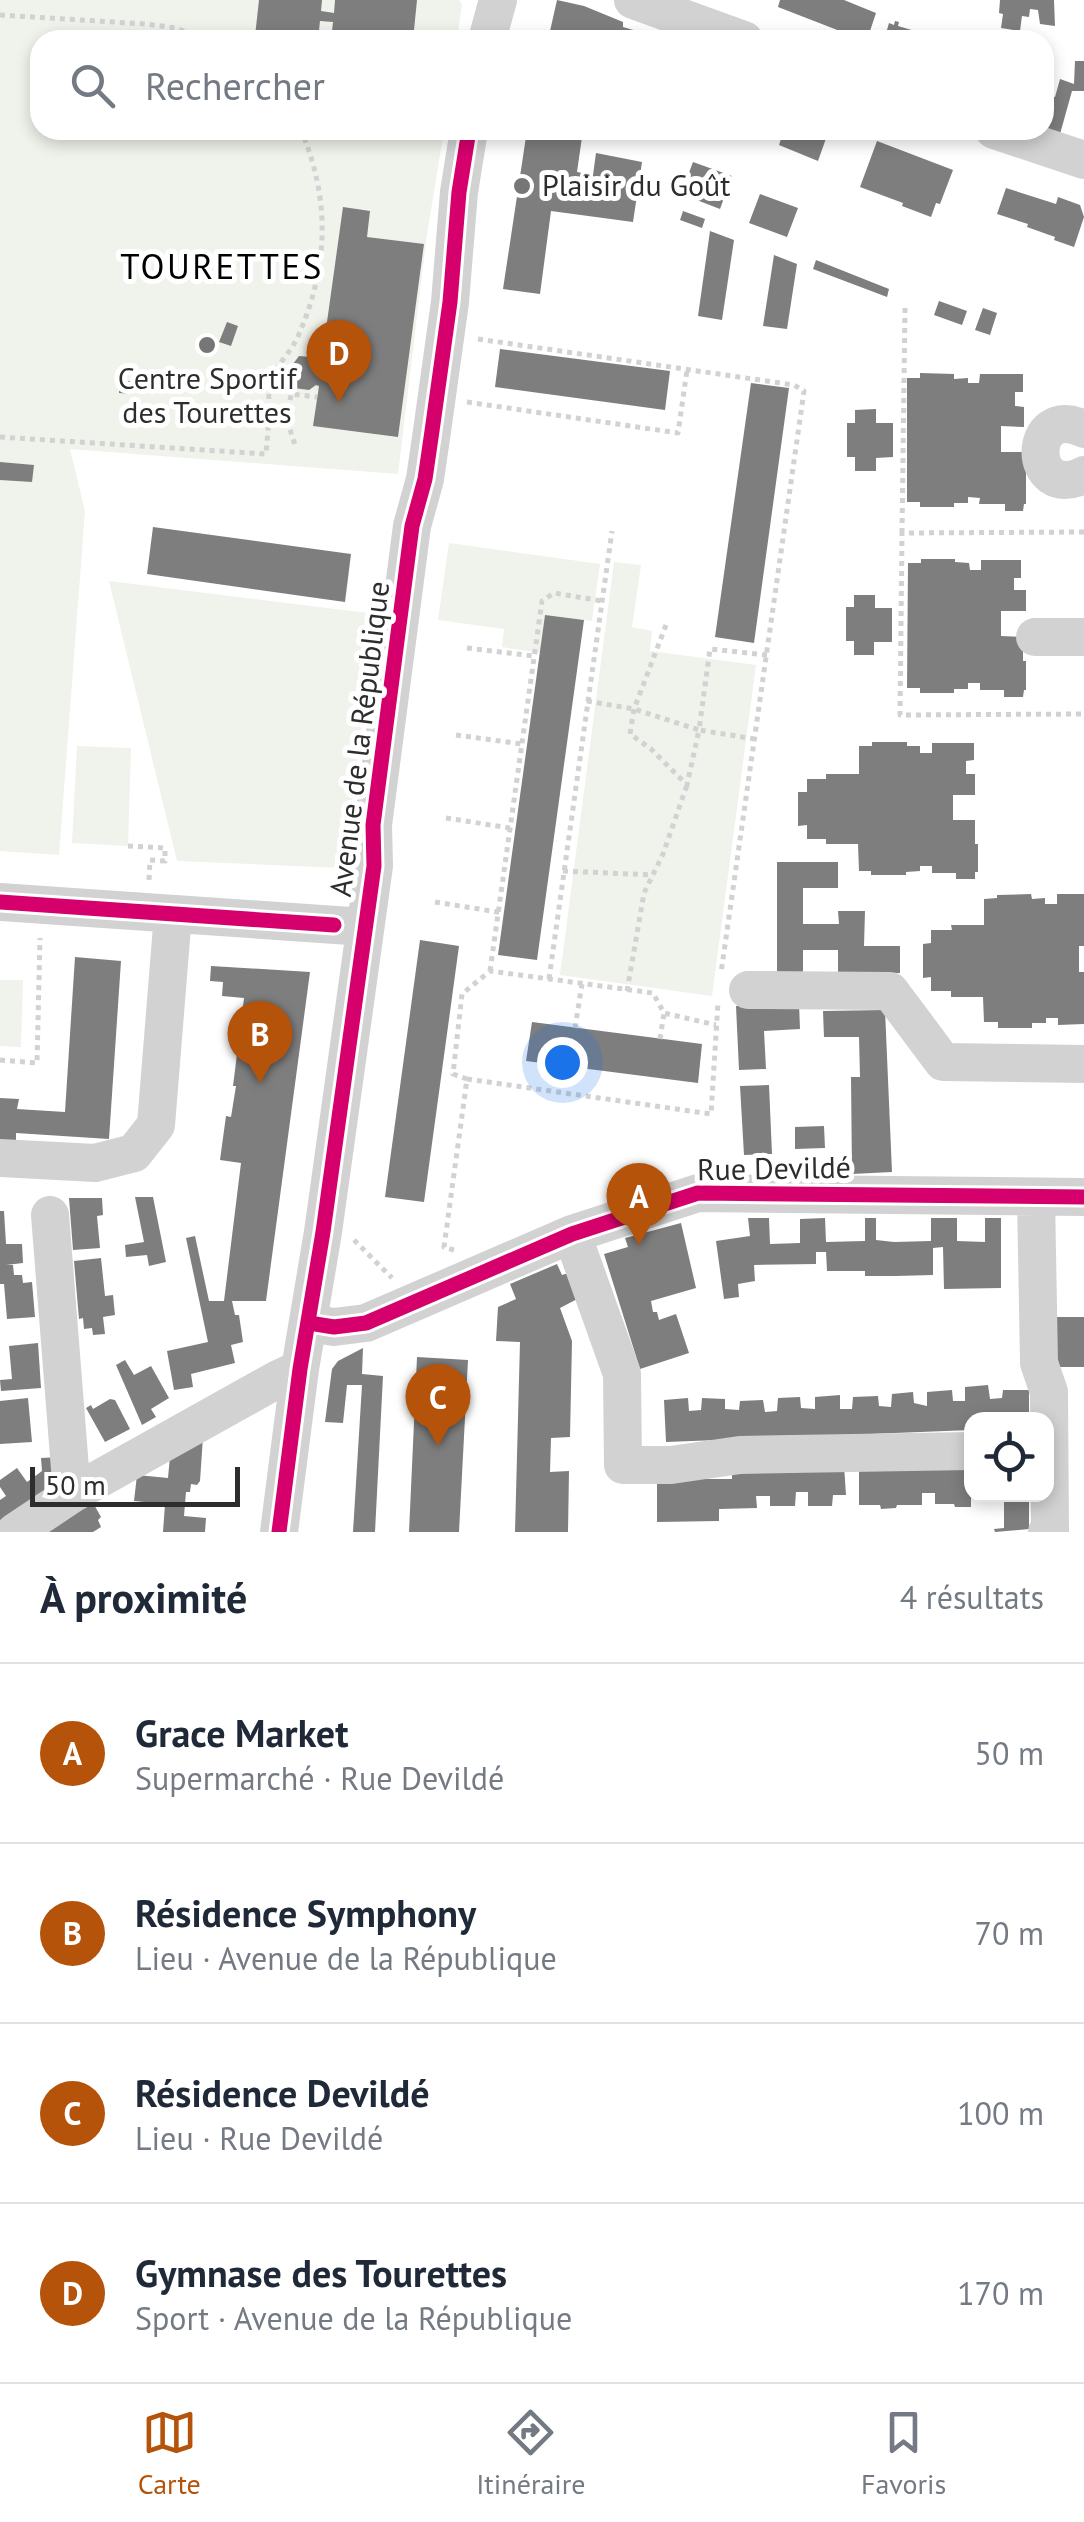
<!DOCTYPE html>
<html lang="fr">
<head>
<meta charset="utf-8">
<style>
	:root { --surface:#fff; --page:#f6f6f7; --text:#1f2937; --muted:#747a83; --line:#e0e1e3; --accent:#b45309 }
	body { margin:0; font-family:"PT Sans",sans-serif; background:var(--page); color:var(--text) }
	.controls { position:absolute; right:30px; bottom:30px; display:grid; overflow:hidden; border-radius:20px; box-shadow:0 5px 15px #0003 }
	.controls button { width:90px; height:90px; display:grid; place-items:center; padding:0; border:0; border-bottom:2px solid var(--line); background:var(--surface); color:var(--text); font:50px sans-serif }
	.scale { position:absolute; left:30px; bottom:25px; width:210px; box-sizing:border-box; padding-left:10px; border:5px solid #2d2d2d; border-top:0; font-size:28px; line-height:35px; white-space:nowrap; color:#2d2d2d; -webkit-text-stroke:8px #fff; paint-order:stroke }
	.you { position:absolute; left:562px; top:1062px; width:35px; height:35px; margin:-25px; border:8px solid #fff; border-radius:50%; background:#1a73e8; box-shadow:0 0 0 15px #1a73e833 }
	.badge { display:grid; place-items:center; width:65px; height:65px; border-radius:50%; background:var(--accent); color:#fff; font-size:32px; font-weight:700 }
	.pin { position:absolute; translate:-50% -82px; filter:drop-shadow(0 2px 5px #0008) }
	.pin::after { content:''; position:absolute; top:52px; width:35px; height:30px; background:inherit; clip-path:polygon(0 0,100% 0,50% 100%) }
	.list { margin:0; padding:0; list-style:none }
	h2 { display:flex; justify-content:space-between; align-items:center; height:130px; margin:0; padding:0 40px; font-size:42px }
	h2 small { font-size:32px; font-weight:400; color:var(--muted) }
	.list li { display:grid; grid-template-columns:65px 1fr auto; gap:30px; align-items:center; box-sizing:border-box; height:180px; padding:0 40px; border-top:2px solid var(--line) }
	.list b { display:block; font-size:38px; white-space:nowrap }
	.list p { margin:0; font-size:32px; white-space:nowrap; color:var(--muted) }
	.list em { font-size:32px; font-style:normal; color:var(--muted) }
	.icon { flex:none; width:55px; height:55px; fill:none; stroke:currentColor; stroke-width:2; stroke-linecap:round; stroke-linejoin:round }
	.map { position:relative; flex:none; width:1084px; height:1532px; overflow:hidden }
	.search { position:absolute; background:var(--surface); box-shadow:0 5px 15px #0003; left:30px; right:30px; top:30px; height:110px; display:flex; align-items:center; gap:25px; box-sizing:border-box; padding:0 35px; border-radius:30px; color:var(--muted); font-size:38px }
	.sheet { height:850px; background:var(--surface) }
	nav { display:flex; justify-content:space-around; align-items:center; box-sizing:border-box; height:140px; border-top:2px solid var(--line); background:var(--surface); font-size:28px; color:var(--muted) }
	nav a { display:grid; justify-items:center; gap:5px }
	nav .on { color:var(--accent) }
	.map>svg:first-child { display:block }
</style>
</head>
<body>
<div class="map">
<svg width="1084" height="1532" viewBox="0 0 1084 1532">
	<rect width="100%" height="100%" fill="#fff"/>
	<path fill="#eff3eb" d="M0,0H459L462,4L457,40H40V130H444L426,241L398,474L70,449L85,511L59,855L0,851Z
		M449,543L600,564L592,621L545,615L540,653L502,647L504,629L438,620Z
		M614,562L641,565L632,627L652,631L650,651L756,665L712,996L560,975Z
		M109,581L376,614L344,868L177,861Z
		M77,746L131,748L128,846L72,843Z
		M0,980H23L21,1047L0,1046Z"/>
	<path fill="#7e7e7e" d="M259,0H322L321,11L334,13L335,0H417L413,40H331L333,22L320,21L318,40L255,36Z
		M557,0L584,6L623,22V27L668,40H548Z
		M780,0H844L876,13L867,40H863L778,7Z
		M1000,0H1054L1055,26L1040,24L1038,10L1030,9L1029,17L1022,16L1020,31L1001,28L1003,14L999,13Z
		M895,21L899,22L898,26L915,31L912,40H884L889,23L894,25Z
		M1075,61H1084V91H1072L1060,134L1044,128V98L1045,94L1055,97L1060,79L1074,84Z
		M349,130H404L403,138L348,133Z
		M527,130H583L577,172L593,175L596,153L642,162L633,222L551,211L540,294L503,289Z
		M784,130H829L818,161L779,145Z
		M877,141L953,170L940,204L936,203L931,217L902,206L903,203L860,187Z
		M693,162L732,176L720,209L681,194Z
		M1006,188L1056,204L1058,197L1080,205L1084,217L1074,247L1054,240L1055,237L1027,227L1028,224L997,214Z
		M760,194L798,208L787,237L749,223Z
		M343,207L370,211L367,237L424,244L398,437L313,426L319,386L316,385L309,390L286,387L287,372L299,356L322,358Z
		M683,211L705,219L702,228L680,220Z
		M710,231L734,240L722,320L698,316Z
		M774,255L797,264L787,329L763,326Z
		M816,260L889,289L887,297L813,269Z
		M939,301L967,311L962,325L934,315Z
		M983,308L997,313L990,335L975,330Z
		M227,322L238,326L231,346L219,342Z
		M500,349L670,371L665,410L495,387Z
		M920,373L954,374V379L968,378V383H979L980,374H1023V392H1015V406L1024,407V427L1001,426V452H1024L1026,455V504H1024L1023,511H1005V504H979L980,498L968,497V503H954V507H920V502H907V378H920Z
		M120,381H133L132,394L119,393Z
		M751,383L789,388L754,643L715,637Z
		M876,409V423H893V457L876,458V471H855V457H847V423H855V410Z
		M0,462L34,465L32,482L0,480Z
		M153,527L351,554L345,602L147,574Z
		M921,559H955V562L969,563L970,570H981V560H1021V578H1014V590H1026V611H1001V636L1023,637V661H1026V690H1024L1023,697H1004V690H980V683H968V689H954V693H920V688H907L908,563H921Z
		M854,595H875V608H892V642H874V655H854V641H846V607H854Z
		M545,615L584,620L537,960L498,955Z
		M872,742H907V746H920V753H932V743H974V760L966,761V774H975V795H953V820H975V844H978V872H975V879H956V873H932V866H920V871L906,872V875H871V871H859L858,844H826V839H807V825L798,826V792H807V779H826V774H859V746H872Z
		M777,862H838V888H803V924H839L838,911H865L864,946H900V973H838V950H803V973L777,972Z
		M1031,894L1032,899L1045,898V904H1057V894H1084V946H1079V972H1084V1024L1058,1025V1018H1046V1023H1032V1028H998V1022H984L983,997H951V991H931V977L923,978V944L931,943V930H952L951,925H984V899L997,898V895Z
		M420,940L459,946L424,1202L385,1197Z
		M75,957L121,961L109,1139L16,1133V1143L0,1142V1098L19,1099L17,1109L65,1112Z
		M211,966L310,972L266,1301H232L235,1315H239L243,1342L231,1345L235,1363L191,1374L193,1387L174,1390L167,1351L208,1342L186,1238L195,1236L209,1301H224L241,1163L220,1160L226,1116L231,1117L236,1086H233L244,998L222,996L223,982L210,981Z
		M799,1003L800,1029L764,1031L766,1069L739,1070L736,1006Z
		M885,1010L892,1172L852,1174L851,1077H860L859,1037H824L823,1011Z
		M532,1022L702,1044L698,1083L526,1061Z
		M769,1085L772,1154L744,1155L740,1086Z
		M824,1126L825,1148L795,1149V1127Z
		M135,1197H153L166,1262L149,1266L147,1255L126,1257L125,1245L144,1242Z
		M69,1198H102L103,1215L97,1216L100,1248L73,1250Z
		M0,1211H4L6,1244H22L23,1263L6,1265H13L14,1275H22L23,1283L32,1282L35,1317L7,1319L4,1284H0Z
		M748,1218H769L770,1244L800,1243V1219L825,1218L826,1242L865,1241V1218H876V1240L894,1242L931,1241V1218H957V1241L985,1242V1218H1001V1288L944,1289L943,1247L933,1248V1275L895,1276H865V1271H827L826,1252H816V1264L754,1265L755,1281L738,1284L739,1297L724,1299L716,1241L750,1236Z
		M681,1223L696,1288L651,1301L653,1312H657L659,1320L676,1314L689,1353L640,1369L604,1254L628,1247L625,1238Z
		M101,1258L105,1296L113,1295L115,1315L103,1317L105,1334L93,1335L92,1328L84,1329L83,1318L79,1319L74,1261Z
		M557,1264L562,1275L575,1271L583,1296L560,1308L572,1341L570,1437L551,1438L550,1472L569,1471L568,1532H515L520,1342L496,1341L498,1307L516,1299L510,1284Z
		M1054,1317H1084V1367H1055Z
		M38,1343L41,1388L1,1391L0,1380L12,1379L9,1346Z
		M363,1348L362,1374L383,1376L375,1532H353L362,1385H347L343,1423L325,1422L332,1369L338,1361Z
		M417,1357L468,1360L459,1532H409Z
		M125,1360L134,1375L151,1366L169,1398L151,1409L156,1417L142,1425L116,1365Z
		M988,1385L990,1399L1002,1398L1003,1390H1029V1420H972L971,1430L666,1442L664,1400L688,1398L689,1411L701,1410L702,1398L725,1399V1409L739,1410L740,1401L763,1400L765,1412L777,1411L778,1398L800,1397L801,1408L815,1409V1397L840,1395V1409H852L853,1397L878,1396L879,1406L891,1407L892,1394L913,1392L914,1403L927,1406V1392L952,1390L953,1401H965V1387Z
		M28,1398L32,1442L0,1444V1401Z
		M110,1399L115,1400L130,1429L105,1442L86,1408L91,1405L93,1409Z
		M203,1437L200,1481L197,1485L191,1484L190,1492H186L184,1516L206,1518L205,1532H163L165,1504L134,1501L137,1475L168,1478L170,1456Z
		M60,1457L62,1485L0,1527V1500L6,1496L0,1487V1480L17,1468L27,1482L42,1471L41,1458Z
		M971,1462V1507H955L954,1504H935V1493H922V1505H897L896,1508L881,1509L880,1505H859V1464Z
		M844,1465L846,1495H833L832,1506H808V1492H796L795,1506H770V1496H756L757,1508L719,1509V1521L657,1522V1479H732V1466Z
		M1004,1494H1029V1529L995,1532L994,1529L1004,1528Z
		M92,1501L101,1517L98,1520L101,1527L93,1532H39Z"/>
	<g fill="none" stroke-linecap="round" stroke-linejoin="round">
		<path stroke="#d2d2d2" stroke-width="5" stroke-dasharray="5 5" stroke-linecap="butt" d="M0,15L146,24L176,28L207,40
			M478,339L794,385L804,391L721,973
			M467,402L678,433L687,370
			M269,419C270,408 267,391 271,380C276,365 293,350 299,334C329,265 330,199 301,130
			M287,420L291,394L317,397
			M0,437L266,454L269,419L287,420L296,448
			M1084,532L902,533L900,715L1084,714
			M902,533L905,308
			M666,625L634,709L630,734L651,749L687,785L699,730L755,739
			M467,648L534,656
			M587,701L634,709L699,730L710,649L767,655
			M456,735L522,744
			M446,818L510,828
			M128,846L165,848V861L150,860L149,880
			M563,871L653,875
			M435,902L504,913
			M490,971L542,601L554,593L602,601
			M549,979L612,531
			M627,991L644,893L663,854L687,785
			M575,1028L582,984
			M660,1039L664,1013
			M0,1060L37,1063L40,938
			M467,1079L711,1114L718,1003
			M354,1240L392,1278
			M454,1250L444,1247L467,1079L453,1074L462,994L490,971L653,993L664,1013L716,1025"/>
		<path stroke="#d2d2d2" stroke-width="38" d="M633,0L744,40
			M487,40L498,0
			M994,130L1084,160
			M1084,429C1026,401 1026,503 1084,475
			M1035,637H1084
			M0,902L365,927
			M748,990L890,991L943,1062L1084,1064
			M0,1158L95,1163L134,1153L156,1125L173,914
			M1036,1197L1039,1363L1049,1392L1050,1531L1047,1532
			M50,1215L72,1494
			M572,1234L622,1374L623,1465H671L740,1455L971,1451
			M309,1323L334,1327L366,1323L572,1234L698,1193L1084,1197
			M15,1532L72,1494L278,1379L300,1369
			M279,1532L300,1369L323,1232L374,866L373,825L412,526L425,479L432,431L450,302L459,192L469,130"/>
		<defs>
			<path id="cycleway" d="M0,902L334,925
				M309,1323L334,1327L366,1323L572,1234L698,1193L1084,1197
				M279,1532L300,1369L323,1232L374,866L373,825L412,526L425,479L432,431L450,302L459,192L469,130"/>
		</defs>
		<use href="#cycleway" stroke="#fff" stroke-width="21"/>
		<use href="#cycleway" stroke="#d6006c" stroke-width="15"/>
	</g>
	<g fill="#767676" stroke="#fff" stroke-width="4">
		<circle cx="522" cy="186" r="10"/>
		<circle cx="207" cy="345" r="10"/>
	</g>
	<g text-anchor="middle" stroke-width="10" stroke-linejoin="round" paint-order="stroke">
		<g font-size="30" fill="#2d2d2d" stroke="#fff" text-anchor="start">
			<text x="542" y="196">Plaisir du Goût</text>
			<text x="207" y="389" text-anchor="middle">Centre Sportif<tspan x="207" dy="34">des Tourettes</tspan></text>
		</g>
		<g font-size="30" fill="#2d2d2d" stroke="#fff">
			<text transform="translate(360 739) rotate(-83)" y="10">Avenue de la République</text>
			<text transform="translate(774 1169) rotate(-1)" y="10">Rue Devildé</text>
		</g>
		<g font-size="35" letter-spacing="2.5" fill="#000" stroke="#fff">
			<text x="222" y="279">TOURETTES</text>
		</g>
	</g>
</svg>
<div class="controls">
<button><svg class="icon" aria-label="locate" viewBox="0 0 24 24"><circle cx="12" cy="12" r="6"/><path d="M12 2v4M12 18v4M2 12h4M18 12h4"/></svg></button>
</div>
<div class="scale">50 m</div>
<div class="you"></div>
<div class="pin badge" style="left:639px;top:1245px">A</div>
<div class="pin badge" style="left:260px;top:1083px">B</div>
<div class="pin badge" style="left:438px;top:1446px">C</div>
<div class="pin badge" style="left:339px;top:402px">D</div>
<div class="search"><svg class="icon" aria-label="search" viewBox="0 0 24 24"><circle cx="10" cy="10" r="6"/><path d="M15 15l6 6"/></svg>Rechercher</div>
</div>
<section class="sheet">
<h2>À proximité<small>4 résultats</small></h2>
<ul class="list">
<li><span class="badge">A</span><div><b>Grace Market</b><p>Supermarché · Rue Devildé</p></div><em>50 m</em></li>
<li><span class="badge">B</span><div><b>Résidence Symphony</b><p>Lieu · Avenue de la République</p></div><em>70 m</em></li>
<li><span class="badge">C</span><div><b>Résidence Devildé</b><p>Lieu · Rue Devildé</p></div><em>100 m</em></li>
<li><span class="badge">D</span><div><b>Gymnase des Tourettes</b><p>Sport · Avenue de la République</p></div><em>170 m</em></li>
</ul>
</section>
<nav>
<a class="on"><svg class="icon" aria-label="map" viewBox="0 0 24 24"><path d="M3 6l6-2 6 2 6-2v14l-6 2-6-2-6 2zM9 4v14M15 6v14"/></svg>Carte</a>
<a><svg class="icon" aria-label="directions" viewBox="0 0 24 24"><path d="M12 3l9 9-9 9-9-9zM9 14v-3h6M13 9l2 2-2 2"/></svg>Itinéraire</a>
<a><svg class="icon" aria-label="saved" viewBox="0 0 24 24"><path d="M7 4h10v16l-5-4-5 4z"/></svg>Favoris</a>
</nav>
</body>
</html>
